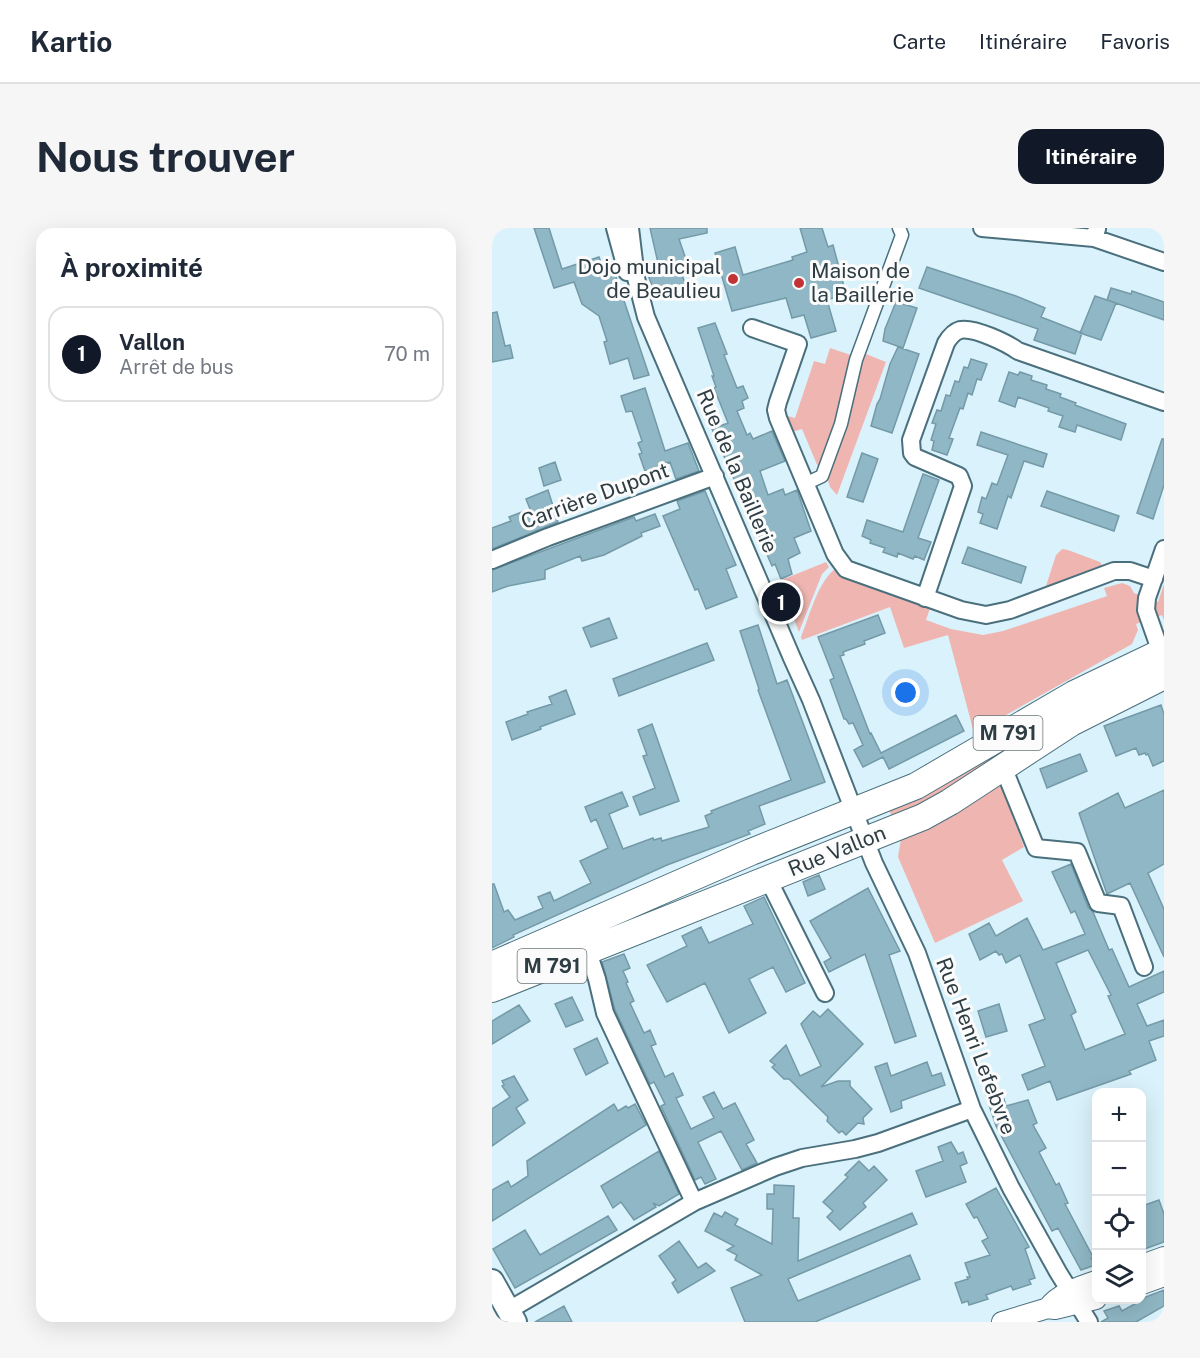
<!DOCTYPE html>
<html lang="fr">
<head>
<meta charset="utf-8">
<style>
	:root { --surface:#fff; --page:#f6f6f7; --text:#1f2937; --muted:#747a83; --line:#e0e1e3; --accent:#111827 }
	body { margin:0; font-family:"Public Sans",sans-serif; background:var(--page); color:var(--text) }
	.controls { position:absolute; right:18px; bottom:18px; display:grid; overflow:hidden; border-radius:12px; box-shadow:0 6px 24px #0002 }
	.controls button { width:54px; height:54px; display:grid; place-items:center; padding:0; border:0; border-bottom:2px solid var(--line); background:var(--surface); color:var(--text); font:30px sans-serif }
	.you { position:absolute; left:414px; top:465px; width:21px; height:21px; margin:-15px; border:4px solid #fff; border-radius:50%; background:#1a73e8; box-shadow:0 0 0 9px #1a73e833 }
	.badge { display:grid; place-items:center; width:39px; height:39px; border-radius:50%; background:var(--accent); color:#fff; font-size:20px; font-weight:700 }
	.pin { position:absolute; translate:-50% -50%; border:3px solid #fff; box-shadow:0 2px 6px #0006 }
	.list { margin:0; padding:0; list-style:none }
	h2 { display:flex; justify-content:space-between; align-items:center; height:78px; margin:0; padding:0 24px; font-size:26px }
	h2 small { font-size:20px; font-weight:400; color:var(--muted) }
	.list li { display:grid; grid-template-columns:39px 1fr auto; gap:18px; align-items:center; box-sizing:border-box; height:96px; margin:0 12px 12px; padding:0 12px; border:2px solid var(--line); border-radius:18px }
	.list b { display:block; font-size:22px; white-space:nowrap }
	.list p { margin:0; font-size:20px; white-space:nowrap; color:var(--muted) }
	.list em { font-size:20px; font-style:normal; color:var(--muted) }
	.icon { flex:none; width:33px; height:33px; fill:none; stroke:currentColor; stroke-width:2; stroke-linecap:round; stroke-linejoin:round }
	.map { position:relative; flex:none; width:672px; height:1094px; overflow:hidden; border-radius:18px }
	header { display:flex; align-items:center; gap:36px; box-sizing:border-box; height:84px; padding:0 30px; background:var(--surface); border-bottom:2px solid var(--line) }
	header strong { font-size:28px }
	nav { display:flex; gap:33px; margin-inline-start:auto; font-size:21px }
	.intro { display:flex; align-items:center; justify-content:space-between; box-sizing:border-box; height:144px; padding:0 36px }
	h1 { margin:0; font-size:42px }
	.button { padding:15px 27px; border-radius:18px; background:var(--accent); color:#fff; font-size:21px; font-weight:700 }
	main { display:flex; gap:36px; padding:0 36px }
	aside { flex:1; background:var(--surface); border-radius:18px; box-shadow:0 6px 24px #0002 }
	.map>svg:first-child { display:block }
</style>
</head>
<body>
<header>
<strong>Kartio</strong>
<nav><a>Carte</a><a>Itinéraire</a><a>Favoris</a></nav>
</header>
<div class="intro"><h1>Nous trouver</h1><a class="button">Itinéraire</a></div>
<main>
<aside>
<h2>À proximité<small></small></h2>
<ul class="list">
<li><span class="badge">1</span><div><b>Vallon</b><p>Arrêt de bus</p></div><em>70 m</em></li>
</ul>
</aside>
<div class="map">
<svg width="672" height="1094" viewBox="0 0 672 1094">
	<rect width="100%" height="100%" fill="#daf2fb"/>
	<path fill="#efb6b1" d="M338,120L359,127L356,160L331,233L326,239L310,201L300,204L292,187L303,190L322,133L333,136Z
		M369,124L394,134L345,267L338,259L335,249Z
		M570,321L576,322L608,334L611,339L553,361L564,327Z
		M334,334L337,339L330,346L307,404L287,353Z
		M344,340L439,377L434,392L459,401L491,407L511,403L615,368L612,360L630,355L638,358L642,365L666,374L672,356V392L670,387L644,396L646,402L640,416L482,505L456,407L412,420L398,379L310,412L309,409C318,387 325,355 344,340Z
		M599,462L495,543L402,595L397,581Z
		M509,556L532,619L510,632L531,673L443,715L406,629L409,611L467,582Z"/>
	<path fill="#90b7c5" stroke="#749aa8" stroke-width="1.5" fill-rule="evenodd" d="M42,0H57L70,41L107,29L110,37L119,34L157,147L142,151L136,130L118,136L112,114L115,113L107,88L90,76L82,54L62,60Z
		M158,0H215V5L187,11L197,40H195L196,45L190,47L195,60L165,71L153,39L166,35Z
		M308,0H330L336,19L341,17L354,66L335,72L344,103L319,110L312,87L300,90L294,70L240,83L223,25L243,19L251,47L301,32L300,29L315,24Z
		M435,39L524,68L553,80L549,89L590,105L583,126L542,112L546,101L427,60Z
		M619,60L639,66L640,63L672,74V92L615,72Z
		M603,68L624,75L609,112L588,105Z
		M404,74L425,80L411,120L391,113L393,101Z
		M5,84L13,118L18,117L21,130L0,134V85Z
		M223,95L235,126L232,127L245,160L251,158L256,170L250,173L252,180L245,183L255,207L258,205L261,211L280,203L293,233L268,243L276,267L291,261L293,267L305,262L319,303L302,310L308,325L296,331L300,346L289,351L283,336L280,338L220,201L236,195L222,160L224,159L220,148H222L206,100Z
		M406,119L427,126L400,205L379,198L385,176L388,171L398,136Z
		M479,131L495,136L489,152L485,151L480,167L476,165L471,181L468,180L457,210L461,211L455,227L440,222L442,213L439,212L444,196L440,195L445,182L449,183L454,167L458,168L463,153L467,154L472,139L476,140Z
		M517,144L526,147L528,144L540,148L539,152L555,157L554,161L569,166L568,169L584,175L583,177L634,196L629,212L585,197L583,204L567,199L571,188L556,183L557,180L526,169L523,179L507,173Z
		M153,160L173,223L196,215L207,243L184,251L178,234L153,243L147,226L150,225L146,215L150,213L140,183L134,184L129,168Z
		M489,204L555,226L551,239L532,233L519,270L516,268L505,301L488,295L491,286L486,284L490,269L494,271L500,255L505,257L516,227L485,217Z
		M670,211H672V257L661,291L645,285Z
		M370,225L386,231L371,274L355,269Z
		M63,234L69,252L52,258L47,240Z
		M431,246L447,252L426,310L439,314L432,332L423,328L421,331L406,325L405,329L391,324L393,320L378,315L379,312L370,308L375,292L411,304Z
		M56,262L66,294L0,321V300L19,293L17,289L38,281L34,271Z
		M213,263L244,337L234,341L245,369L214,381L206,361L203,362L171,288L188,281L185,273Z
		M555,263L627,288L622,303L549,278Z
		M163,286L168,298L149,305L150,308L112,327L90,333L88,328L53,342V351L16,358L0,364V342L142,289L144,293Z
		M476,319L534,339L529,355L470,335Z
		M386,387L393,405L372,413L373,416L351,424L352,427L348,428L378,506L379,505L389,525L464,487L472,503L397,541L391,529L371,539L362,522L371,517L361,495L357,496L354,491H352L338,452L342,450L326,409Z
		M117,390L125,410L99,419L91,400Z
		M266,397L285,456L295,452L333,554L267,578L273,596L256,603L258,606L175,637L21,707L22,709L0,720V656H2L12,684L16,682L23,692L51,680L46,669L58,664L62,673L99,655L88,633L116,620L104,591L99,594L93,579L130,564L136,578L117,586L131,621L161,610L162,612L169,610L170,613L217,599L213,588L220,585L219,583L299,552L266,462L267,461L248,403Z
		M215,415L222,432L127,468L121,451Z
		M74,462L83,486L48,499L49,501L20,512L14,494L36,486L35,484L60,476L57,469Z
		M669,477L672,486V533L661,538L656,526L654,527L653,525L647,527L644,520L624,528L612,498Z
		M160,496L187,573L148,587L141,569L163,560L151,528L155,527L146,502Z
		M588,526L595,543L555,560L548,541Z
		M672,562V636L656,645L672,681V729L638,655L615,666L587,585L626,565L633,580Z
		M579,636L596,679L601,684L617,722L620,721L637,759L672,743V764L645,776L655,798L672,792V808L657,813L664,832L637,843L639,846L565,872L558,853L536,862L530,847L553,838L537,797L553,791L528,727L514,735L510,726L507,727L504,723L488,732L477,706L497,695L504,708L535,690L551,722L593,706L583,683L579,685L560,644ZM596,722L619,767L616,768L633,806L593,822L579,787L584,784L564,735Z
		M327,647L333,661L316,668L311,654Z
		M376,660L408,723L397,727L424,808L403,815L373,726L337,744L332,734L339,730L318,693Z
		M272,669L313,755L294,764L281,739L257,751L274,785L237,805L213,755L175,774L155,737L195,718L190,708L209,699L217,715L261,696L252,678Z
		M132,726L138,740L131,743L136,754L134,755L142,773L138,775L152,805L158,802L164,816L159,818L173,849L181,845L191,867L184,870L199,901L222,890L211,869L222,864L231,881L243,875L262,912L254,916L265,935L250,942L229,903L206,914L224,951L213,956L209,949L203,952L169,878L173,876L162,854L158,856L123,782L110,734Z
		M80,769L91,792L74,799L63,776Z
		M507,776L515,803L494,809L486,783Z
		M27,777L38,793L0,816V793Z
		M336,781L371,816L329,859L346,853H358V858L380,881L371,890L372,896L366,895L354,907L350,903L347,905L335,893L336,889L297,851H292L280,839L283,837L278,833L294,817L308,848L329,838L309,796L321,783L328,789Z
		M105,810L116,835L94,847L82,821Z
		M435,834L440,848L449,845L453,857L409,873L410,880L399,884L383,839L395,835L399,848Z
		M22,848L36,872L24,880L33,895L0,918V881L18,869L10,858L12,857L10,853Z
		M504,861L508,873L512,871L514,878L536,872L545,895L541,897L554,920L547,924L564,957L567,955L576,975L573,976L601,1029L599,1030L603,1037L589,1042L566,1000L560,1003L504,898L493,865Z
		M122,876L126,883L134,878L136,880L143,876L154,897L0,993V962L16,953L19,959L36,948L35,933Z
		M459,914L466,926L471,924L475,935L468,938L474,954L434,969L424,943L451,933L446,919Z
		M167,923L187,966L167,978L161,975L164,979L142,992L129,974L121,980L109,958Z
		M367,933L377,943L382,938L395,952L371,975L374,979L348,1002L335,989L341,983L331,974L356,949L353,947Z
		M282,957L302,958L301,990H307L306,1033L420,985L425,996L296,1051L306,1073L418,1027L428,1051L323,1094H253L239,1060L270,1047L243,1032L245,1027L235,1022L242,1018L213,1003L222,985L230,989L233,984L246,991L243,997L280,1016L281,981H275V966H282Z
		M504,960L537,1019L533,1021L543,1050L537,1052L539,1056L521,1062L519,1058L494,1067L496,1071L477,1077L476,1073L470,1075L463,1055L476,1051L475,1049H478L473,1035L498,1027L490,1013L496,1010L485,989L482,990L474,976Z
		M667,972L672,986V1014L650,1022V978Z
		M116,988L125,1002L23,1060L1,1021L33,1002L48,1027Z
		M187,1013L206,1040L214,1035L223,1043L186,1065L180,1055L184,1052L167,1028Z
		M672,1062V1078L644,1094H609L616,1090L612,1083L627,1078L630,1083L652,1071L651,1070Z
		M72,1078L80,1094H43Z"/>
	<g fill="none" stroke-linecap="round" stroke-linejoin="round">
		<defs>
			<path id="pedestrian" d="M313,256L330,248L349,196L364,132L410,7L407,0"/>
			<path id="minor" d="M123,0L135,44
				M138,0L144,50L154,89L300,430L319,472L382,635L425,725L480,881L519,960L566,1044L597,1094
				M490,0L602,10
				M605,1L602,10L672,34
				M260,100L306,116L286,174L284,182L286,190L343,326L354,341L469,382L494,387L518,382L622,343H638L662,351
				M0,332L56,309L223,248
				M433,370L471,258L467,248L423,229L420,225L419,212L454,115C457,110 461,104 468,102C482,99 515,115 526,123L672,174
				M672,433L654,382L655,370L672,321
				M511,539L544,620L585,624L606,675L629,678L652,739
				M276,651L333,765
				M96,724L105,751L113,785L202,974
				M17,1082L202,974L283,939L310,930L363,921L386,915L480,881"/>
			<path id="tertiary" d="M650,1037L672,1029
				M650,1056L672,1048
				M556,1080L563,1081L604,1071
				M510,1094L556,1080C565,1066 589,1058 604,1053"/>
			<path id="secondary" d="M0,1053L23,1094"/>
			<path id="primary" d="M0,737L259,624L424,558L582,466L672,423
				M0,761L431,589L458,574L579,495L672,448"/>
		</defs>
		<use href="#pedestrian" stroke="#4b707d" stroke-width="15"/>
		<use href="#minor" stroke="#4b707d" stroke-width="20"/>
		<use href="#tertiary" stroke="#4b707d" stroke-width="22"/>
		<use href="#secondary" stroke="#4b707d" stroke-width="26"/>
		<use href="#primary" stroke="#4b707d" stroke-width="28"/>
		<use href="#pedestrian" stroke="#fff" stroke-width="12"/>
		<use href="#minor" stroke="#fff" stroke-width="16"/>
		<use href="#tertiary" stroke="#fff" stroke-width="20"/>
		<use href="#secondary" stroke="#fff" stroke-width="22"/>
		<use href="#primary" stroke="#fff" stroke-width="26"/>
	</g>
	<g fill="#c23335" stroke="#fbfbfb" stroke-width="2">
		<circle cx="241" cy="51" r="6"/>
		<circle cx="307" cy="55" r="6"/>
	</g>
	<g text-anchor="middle" stroke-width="6" stroke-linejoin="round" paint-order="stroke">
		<g fill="#fbfbfb" stroke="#6b767a" stroke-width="1.5">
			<rect x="481.5" y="488" width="69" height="34" rx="4.5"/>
			<rect x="25.5" y="721" width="69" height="34" rx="4.5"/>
		</g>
		<g font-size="20" font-weight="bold" fill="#2d3d43">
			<text x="516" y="512">M 791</text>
			<text x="60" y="745">M 791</text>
		</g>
		<g font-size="21" fill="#2d3d43" stroke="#fbfbfb" text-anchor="end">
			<text x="229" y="46">Dojo municipal<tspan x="229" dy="24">de Beaulieu</tspan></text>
			<text x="319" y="50" text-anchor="start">Maison de<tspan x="319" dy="24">la Baillerie</tspan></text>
		</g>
		<g font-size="21" fill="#2d3d43" stroke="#fbfbfb">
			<text transform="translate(245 243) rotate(67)" y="7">Rue de la Baillerie</text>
			<text transform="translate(103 268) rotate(-20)" y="7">Carrière Dupont</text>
			<text transform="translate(345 623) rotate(-22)" y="7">Rue Vallon</text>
			<text transform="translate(484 818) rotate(69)" y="7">Rue Henri Lefebvre</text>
		</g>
	</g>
</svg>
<div class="controls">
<button>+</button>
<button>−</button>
<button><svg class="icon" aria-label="locate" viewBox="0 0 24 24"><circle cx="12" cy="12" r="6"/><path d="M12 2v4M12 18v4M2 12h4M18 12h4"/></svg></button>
<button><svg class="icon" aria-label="layers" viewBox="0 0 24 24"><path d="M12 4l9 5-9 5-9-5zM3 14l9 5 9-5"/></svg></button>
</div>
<div class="you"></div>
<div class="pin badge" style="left:289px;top:374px">1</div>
</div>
</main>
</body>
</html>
